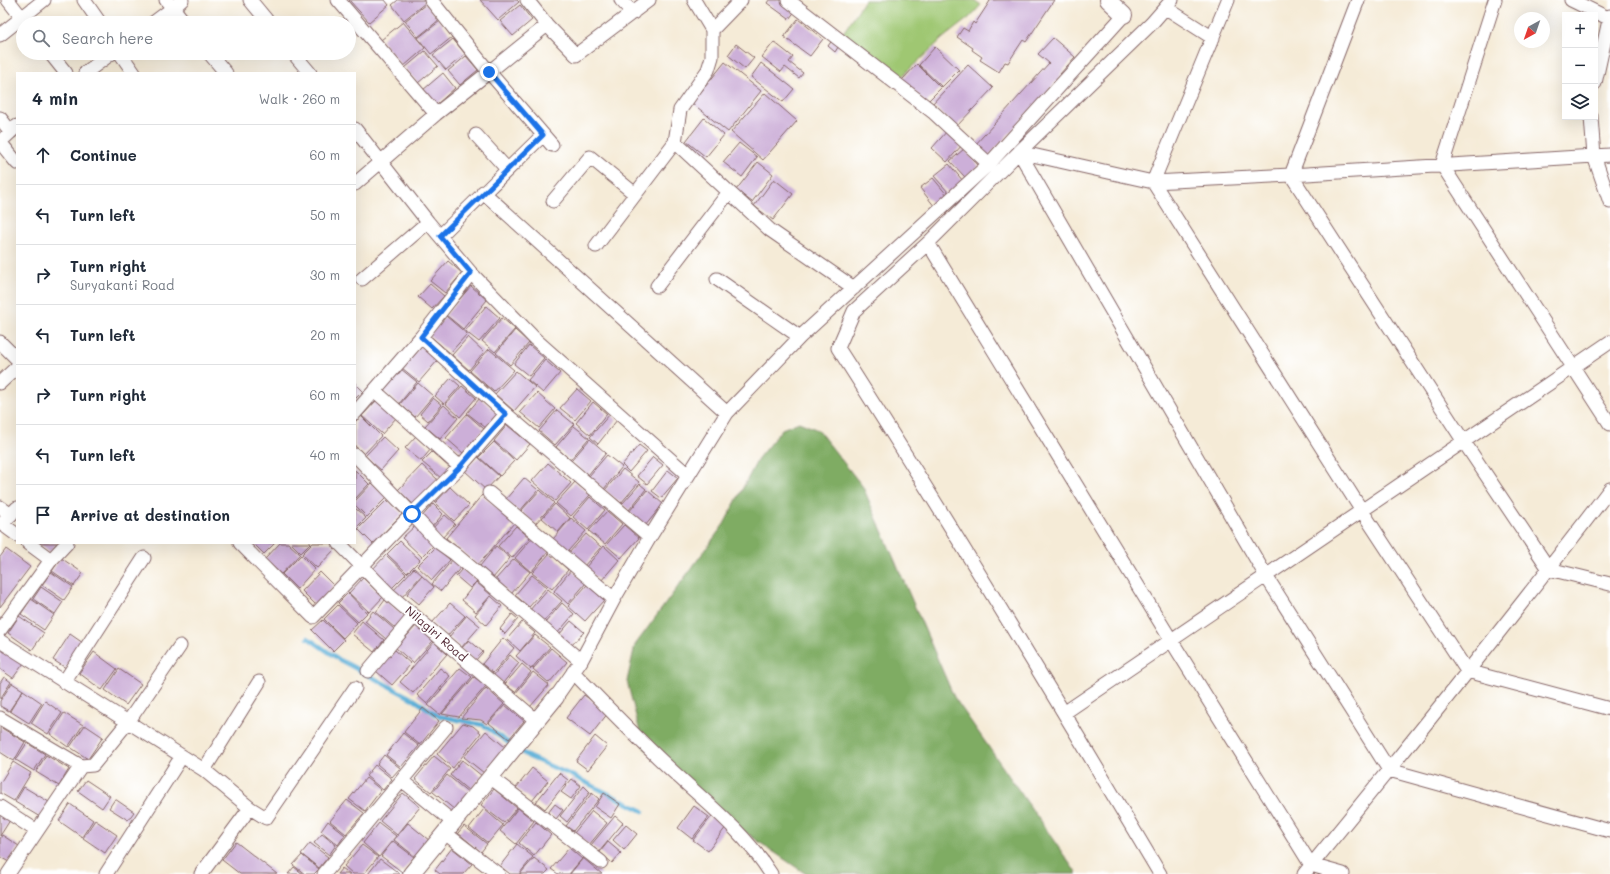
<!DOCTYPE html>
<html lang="en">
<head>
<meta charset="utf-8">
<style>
	:root { --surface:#fff; --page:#f6f6f7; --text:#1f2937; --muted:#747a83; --line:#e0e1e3 }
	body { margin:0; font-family:Mali,sans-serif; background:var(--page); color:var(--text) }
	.controls { position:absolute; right:12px; top:12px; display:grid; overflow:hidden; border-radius:0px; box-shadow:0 4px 16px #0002 }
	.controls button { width:36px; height:36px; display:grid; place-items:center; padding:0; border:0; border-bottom:1px solid var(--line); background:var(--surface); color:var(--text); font:20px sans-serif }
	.compass { position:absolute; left:1514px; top:12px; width:36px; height:36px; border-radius:50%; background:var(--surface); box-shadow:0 4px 16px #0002; rotate:220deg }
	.stop { position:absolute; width:12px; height:12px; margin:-9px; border:3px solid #1a73e8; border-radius:50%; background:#fff }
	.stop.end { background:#1a73e8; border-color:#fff; box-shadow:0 1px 4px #0008 }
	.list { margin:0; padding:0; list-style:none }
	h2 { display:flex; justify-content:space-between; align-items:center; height:52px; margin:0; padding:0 16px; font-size:17px }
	h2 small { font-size:13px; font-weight:400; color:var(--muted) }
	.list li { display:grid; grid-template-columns:26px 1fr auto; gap:12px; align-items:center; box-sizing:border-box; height:60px; padding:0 16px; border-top:1px solid var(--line) }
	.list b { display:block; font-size:15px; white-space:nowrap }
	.list p { margin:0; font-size:13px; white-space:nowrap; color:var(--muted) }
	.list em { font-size:13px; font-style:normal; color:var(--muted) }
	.icon { flex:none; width:22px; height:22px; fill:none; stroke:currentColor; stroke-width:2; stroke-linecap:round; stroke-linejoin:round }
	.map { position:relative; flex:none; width:1610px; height:874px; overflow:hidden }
	.search { position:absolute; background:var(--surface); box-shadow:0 4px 16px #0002; left:16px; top:16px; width:340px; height:44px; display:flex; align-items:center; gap:10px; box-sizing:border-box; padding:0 14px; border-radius:22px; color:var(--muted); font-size:15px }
	.panel { position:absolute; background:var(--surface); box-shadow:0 4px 16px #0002; left:16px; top:72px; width:340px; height:472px; border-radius:0px }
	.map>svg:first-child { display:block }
</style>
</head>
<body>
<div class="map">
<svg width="1610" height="874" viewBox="0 0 1610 874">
	<rect width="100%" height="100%" fill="#fff"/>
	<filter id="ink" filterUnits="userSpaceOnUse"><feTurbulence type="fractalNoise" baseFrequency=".025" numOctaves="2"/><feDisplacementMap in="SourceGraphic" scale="8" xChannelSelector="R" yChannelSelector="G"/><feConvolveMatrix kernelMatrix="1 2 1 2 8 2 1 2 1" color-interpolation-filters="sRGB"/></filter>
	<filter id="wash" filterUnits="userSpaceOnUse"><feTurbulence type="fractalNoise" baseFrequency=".012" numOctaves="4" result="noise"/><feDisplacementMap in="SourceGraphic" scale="16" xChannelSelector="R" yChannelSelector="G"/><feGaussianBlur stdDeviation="0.9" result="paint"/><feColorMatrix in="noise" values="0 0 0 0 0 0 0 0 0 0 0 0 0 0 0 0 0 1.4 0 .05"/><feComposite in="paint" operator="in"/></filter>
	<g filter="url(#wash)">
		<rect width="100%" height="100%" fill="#f5ebd7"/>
		<path fill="#9fc772" stroke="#74734e" d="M865,0H974L981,5L970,17L943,38L899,79L843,33Z"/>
		<path fill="#7fac64" stroke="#646648" d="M799,422L818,430L863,487L954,697L1077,874H806L743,831L644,748L627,681L635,645L724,524L759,457L782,429Z"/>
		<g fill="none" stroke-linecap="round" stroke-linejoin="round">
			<path stroke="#5cafd7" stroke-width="4.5" d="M308,638L340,660L413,699L439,716L483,725L529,757L571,775L643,811"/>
		</g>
		<g id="blocks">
			<path fill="#ccafd8" d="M349,0H385L389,5L369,22Z
				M398,0H423L425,3L404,20L392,5Z
				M480,0H517L519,2L498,20Z
				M769,0H782L796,10L789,19L767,3Z
				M989,0H1054L1026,42L1023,40L1008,63L1005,62L999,72L980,60L982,57L972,50L973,48L957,37L963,28L968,31L973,22L975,24L990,1Z
				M426,4L439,20L418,37L405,21Z
				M520,5L532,20L513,36L500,21Z
				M798,19L823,39L810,56L784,37Z
				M440,21L452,37L431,54L418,38Z
				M403,22L425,48L403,67L381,40Z
				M1053,38L1075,57L1060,74L1062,75L988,157L975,145L1049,63L1038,54Z
				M453,39L465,54L446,70L433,55Z
				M833,39L840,44L835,52L828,46Z
				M774,42L793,57L789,62L803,73L799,78L785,67L781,72L762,57Z
				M736,44L754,58L745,69L728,55Z
				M935,47L959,70L942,87L919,65Z
				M425,51L438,66L418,83L405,68Z
				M466,56L478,70L460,85L448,71Z
				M725,62L761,91L728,132L692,103Z
				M761,63L794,89L783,102L751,77Z
				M917,64L941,88L926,103L902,80Z
				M968,65L993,88L956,127L932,104Z
				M443,73L455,88L436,105L423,90Z
				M765,93L797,121L763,160L731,132Z
				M704,118L724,135L706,157L686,141Z
				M948,130L963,144L947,162L932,148Z
				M739,143L757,157L742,177L723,162Z
				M964,149L979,166L965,177L950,161Z
				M758,162L773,174L752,202L736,190Z
				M949,164L963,181L949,193L934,176Z
				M933,178L948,196L935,207L920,188Z
				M774,179L793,194L773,220L754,206Z
				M448,261L462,273L445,293L430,281Z
				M430,284L444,296L432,309L418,297Z
				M471,286L487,300L463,329L446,315Z
				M486,306L500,318L479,342L465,331Z
				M446,316L467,334L450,353L429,335Z
				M502,318L515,329L495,352L482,341Z
				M515,330L529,343L510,365L496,353Z
				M468,337L484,352L469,370L452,355Z
				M529,345L544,358L529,376L514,364Z
				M421,346L438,360L419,382L402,368Z
				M489,349L514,370L494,392L470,371Z
				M545,360L560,373L543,393L528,380Z
				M401,369L417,382L399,404L383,390Z
				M516,371L535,387L514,411L495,394Z
				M451,378L460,386L444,404L435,396Z
				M355,383L363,391L355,399Z
				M418,383L433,396L415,417L400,404Z
				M462,386L476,398L460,417L446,404Z
				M577,389L591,401L575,420L560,408Z
				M537,393L555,409L539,428L520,412Z
				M433,398L442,405L428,421L420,414Z
				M480,398L498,414L486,428L467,413Z
				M376,401L396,418L382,434L362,416Z
				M593,402L607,414L590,435L576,423Z
				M444,405L458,418L440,439L425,426Z
				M557,410L574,424L555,445L539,431Z
				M467,414L484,429L463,453L446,438Z
				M610,414L617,420L598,444L590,437Z
				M361,416L381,436L364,454L355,446V422Z
				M507,425L530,444L516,460L494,441Z
				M574,426L589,438L570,460L556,447Z
				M416,436L431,449L421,461L405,448Z
				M383,437L398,451L381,470L365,456Z
				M590,439L606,453L588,475L571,461Z
				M494,442L514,461L500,476L479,457Z
				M639,445L647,451L629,472L622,465Z
				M432,452L450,468L441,478L422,462Z
				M607,455L622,467L604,489L589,476Z
				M478,457L499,476L486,490L465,471Z
				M653,457L663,465L647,484L637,476Z
				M548,463L571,483L555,501L532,481Z
				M422,465L438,480L414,505L398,490Z
				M623,469L639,482L621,503L605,490Z
				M355,470L369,484L355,499Z
				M668,470L678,478L661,498L652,491Z
				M524,478L538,490L519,512L505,500Z
				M575,482L590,495L571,516L556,503Z
				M372,483L387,497L367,517L355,505V501Z
				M640,484L646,489L629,510L622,504Z
				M450,487L469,505L454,521L435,503Z
				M540,490L554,503L535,524L521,511Z
				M647,490L663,504L645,526L629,512Z
				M482,495L514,523L478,565L446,538Z
				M590,497L605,510L588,530L573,517Z
				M387,500L402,514L373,544L358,529Z
				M433,504L443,514L430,529L420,519Z
				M555,504L570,518L558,532L542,518Z
				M355,508L366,518L355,529Z
				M607,511L622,524L605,544L589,531Z
				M445,515L455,524L441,539L431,530Z
				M571,518L586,531L568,551L553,539Z
				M624,525L639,538L621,558L606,545Z
				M415,526L434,545L422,557L402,538Z
				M516,526L530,538L512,558L498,546Z
				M586,534L601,547L583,567L568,554Z
				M533,537L549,551L531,572L515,558Z
				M400,541L420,560L407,573L387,554Z
				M39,543H57L50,552Z
				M253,543H275L264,554Z
				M280,543H288L300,554L281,574L265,559Z
				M291,543H311L301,553Z
				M313,543H331L336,548L317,568L302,554Z
				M496,546L510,558L493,578L480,566Z
				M604,546L619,560L601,581L585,568Z
				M436,547L450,560L432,580L417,566Z
				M6,549L30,567L0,607V557Z
				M550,553L568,570L552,589L532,573Z
				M301,555L315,569L297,589L282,574Z
				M386,555L406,574L391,589L371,571Z
				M61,558L83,573L74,586L52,571Z
				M453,559L462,566L441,591L432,584Z
				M514,559L530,572L511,594L495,580Z
				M414,568L422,575L401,598L393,591Z
				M462,569L477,581L470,588L456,576Z
				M571,570L586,583L568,604L554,591Z
				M51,572L73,587L64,600L42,585Z
				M320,572L334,586L316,605L302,591Z
				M532,575L547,587L529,607L515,595Z
				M422,576L434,587L419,604L407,594Z
				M363,578L383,597L369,612L349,593Z
				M476,582L491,595L476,612L462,600Z
				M587,585L604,600L585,621L568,606Z
				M41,587L63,602L55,614L33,599Z
				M548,589L562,601L542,623L529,611Z
				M348,593L367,613L358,622L338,603Z
				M491,596L502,606L486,625L475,615Z
				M31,599L54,615L44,630L21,614Z
				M385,600L405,617L395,628L376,612Z
				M450,603L465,616L447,636L432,623Z
				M562,603L574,614L556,635L544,624Z
				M338,605L357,623L343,638L324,619Z
				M373,611L394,629L386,639L365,621Z
				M512,614L518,619L505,634L500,629Z
				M467,615L480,626L461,648L449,637Z
				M19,616L44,633L32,650L8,633Z
				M323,620L344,640L333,651L312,630Z
				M362,621L384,640L374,652L352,634Z
				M571,621L584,632L570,647L558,636Z
				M522,622L535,633L520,651L507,639Z
				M416,626L433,641L413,663L396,648Z
				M70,634L83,643L66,668L53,660Z
				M535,635L550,647L531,669L516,656Z
				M503,638L514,648L493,673L482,664Z
				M469,640L483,652L475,661L461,649Z
				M434,642L447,654L413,693L400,682Z
				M0,647L24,663L13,678L0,669Z
				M551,648L567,662L549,683L533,669Z
				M395,650L411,664L392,685L376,671Z
				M94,652L117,669L102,690L79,673Z
				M510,655L519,663L503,683L493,676Z
				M522,664L531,672L515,692L505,684Z
				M440,668L450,676L427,704L417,695Z
				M460,668L472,677L440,715L428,705Z
				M119,669L141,684L126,705L105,690Z
				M533,672L549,685L530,707L515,694Z
				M4,677L11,682L0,699V683Z
				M474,677L486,686L459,717L442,714Z
				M12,683L23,690L9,711L0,706V701Z
				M486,688L504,704L487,724L481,720L461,718Z
				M23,690L42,703L29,723L10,711Z
				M584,695L608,713L590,736L566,718Z
				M45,701L62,713L48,734L31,723Z
				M505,705L524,721L509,739L489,723Z
				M423,708L439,721L420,745L404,732Z
				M64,713L83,725L68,747L50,734Z
				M463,723L473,726L481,733L453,768L437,754Z
				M85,725L103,737L88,759L70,747Z
				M0,727L25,742L14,761L0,752Z
				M486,731L505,747L484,773L464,757Z
				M403,733L419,746L401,767L386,755Z
				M595,736L607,746L588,770L576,761Z
				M27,743L45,754L34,771L16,760Z
				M46,755L69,769L59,786L36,772Z
				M384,755L400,768L392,777L377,764Z
				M434,756L450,769L431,792L415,779Z
				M462,760L482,776L469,791L450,775Z
				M13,762L31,773L14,801L0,793V783Z
				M375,765L392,779L383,790L366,776Z
				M532,768L548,781L532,801L516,788Z
				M559,773L568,780L545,809L536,802Z
				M447,775L469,793L455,810L433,792Z
				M366,778L381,790L365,811L349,799Z
				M572,779L581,786L571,799L561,792Z
				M86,780L110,796L102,808L78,791Z
				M584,786L590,792L567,822L560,816Z
				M24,787L49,802L40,817L15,802Z
				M494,789L517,808L504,823L481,805Z
				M403,793L420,807L397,835L380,821Z
				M592,793L599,799L573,831L566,826Z
				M604,793L620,804L611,818L595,807Z
				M115,799L134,812L128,820L109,808Z
				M347,800L364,813L346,834L330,821Z
				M70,804L93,820L82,837L59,821Z
				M555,804L563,810L556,819L548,813Z
				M694,806L709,817L692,839L678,828Z
				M518,808L534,821L516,844L500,831Z
				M484,809L503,825L488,843L469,828Z
				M0,811L12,817L0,836Z
				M592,811L607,823L589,845L574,833Z
				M615,816L623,823L599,852L591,845Z
				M712,816L726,827L708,851L693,840Z
				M95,820L117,835L105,853L83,838Z
				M328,821L345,835L338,845L321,831Z
				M536,822L551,835L534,856L519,843Z
				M379,823L396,836L379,857L363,843Z
				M408,823L430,841L417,858L394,840Z
				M626,825L637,834L624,850L613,840Z
				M464,826L487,844L481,852L458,833Z
				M322,834L336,845L329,855L314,843Z
				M2,835L19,846L9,862L0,857V839Z
				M393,841L414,857L402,872L381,856Z
				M236,842L277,874H240L222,860Z
				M608,842L621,853L612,863L600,852Z
				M310,843L328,857L319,868L301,854Z
				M517,844L533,857L519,874H510L500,866Z
				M362,845L378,857L364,874H353L344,866Z
				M452,848L472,864L463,874H440L435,870Z
				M569,848L582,859L569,874H558L551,869Z
				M302,855L319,869L314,874H305L293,865Z
				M534,858L549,870L545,874H520Z
				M583,858L602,874H570Z
				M380,859L400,874H368Z
				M294,867L303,874H288Z
				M342,868L350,874H337Z"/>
		</g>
	</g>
	<g filter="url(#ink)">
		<use href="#blocks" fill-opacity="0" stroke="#866667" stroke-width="1"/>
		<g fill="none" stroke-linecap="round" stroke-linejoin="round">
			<defs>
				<path id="minor" d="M8,0L26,23
					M84,0L100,23
					M166,0L173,8L182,0
					M250,0L269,23
					M338,0L436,114
					M431,0L489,72L547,25L576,55L649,0
					M527,0L547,25
					M621,0L633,13
					M694,0L712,30V57L708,70L680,110L675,142L770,230L854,288
					M788,0L933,112L989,164
					M1228,0L1153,182L1362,511L1467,671L1610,709
					M1358,0L1291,175L1464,442L1549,569L1610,584
					M1495,0L1442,165L1610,424
					M1571,0L1610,19
					M1166,8L1213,38
					M153,23L173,8L185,23
					M712,30L741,0
					M0,35L44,0
					M50,53L66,73
					M120,53L134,73
					M209,53L226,73
					M293,53L310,73
					M85,73L112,53
					M1595,83L1610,16
					M1591,117L1594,156L1610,202
					M0,118L11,132
					M17,126L0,142L17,163
					M355,129L428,222L471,273L535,339L688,475
					M476,135L507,169
					M1019,152L1153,182L1291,175L1610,155
					M1019,152L1151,24L1172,0
					M355,184L436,114L489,72L552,145
					M483,192L727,413
					M553,201L590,157L635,194
					M440,236L543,135
					M928,243L1171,640L1311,865L1343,874
					M596,246L675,142
					M362,279L428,222
					M717,279L800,337
					M657,286L729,192
					M421,337L506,414L650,537
					M0,342L17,359
					M0,383L17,367
					M375,391L460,467L506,414
					M355,413L421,337L471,273
					M355,455L412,514L438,542L455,554L581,661
					M489,493L614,599
					M0,507L11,515
					M17,508L2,524L17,535
					M240,543L313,617L412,514L460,467
					M339,543L390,595L537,721
					M51,560L67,543
					M0,630L51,560L28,543
					M0,641L204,770L250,808L201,874
					M368,671L414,616
					M573,672C603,703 634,735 666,765C702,799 744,831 771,874
					M64,682L144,558
					M556,697L581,661L614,599L650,537L727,413L800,337L989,164L1124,15
					M1064,713L1610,342
					M0,718L81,766L93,765L128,722L180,646
					M204,770L259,682
					M490,777L601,862
					M402,780L453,822
					M0,807L37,831
					M250,808L266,818L355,688
					M445,833L498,874
					M8,874L81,766
					M106,874L182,756
					M324,874L446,727
					M1160,874C1055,697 949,521 838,348L854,311L928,243L1019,152L1266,576L1389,770L1610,831
					M1304,874C1408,747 1511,619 1610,489"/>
				<path id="tertiary" d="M1108,0L1124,15
					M411,874L556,697"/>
			</defs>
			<use href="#minor" stroke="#866667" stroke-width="15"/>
			<use href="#tertiary" stroke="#866667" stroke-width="18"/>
			<use href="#minor" stroke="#fff" stroke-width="13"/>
			<use href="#tertiary" stroke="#fff" stroke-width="16"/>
		</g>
	</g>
	<g fill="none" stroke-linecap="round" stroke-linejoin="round" filter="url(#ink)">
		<path stroke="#1a73e8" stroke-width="5" d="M412,514L460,467L506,414L421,337L471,273L440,236L543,135L489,72"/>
	</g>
	<g text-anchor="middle" stroke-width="3" stroke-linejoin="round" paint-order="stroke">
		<g font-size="12" fill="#4a1f2b" stroke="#fff">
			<text transform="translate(436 634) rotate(41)" y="4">Nilagiri Road</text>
		</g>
	</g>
</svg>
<div class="controls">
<button>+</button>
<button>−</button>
<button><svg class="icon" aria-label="layers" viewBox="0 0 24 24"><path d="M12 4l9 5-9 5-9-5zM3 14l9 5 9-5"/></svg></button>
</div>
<svg class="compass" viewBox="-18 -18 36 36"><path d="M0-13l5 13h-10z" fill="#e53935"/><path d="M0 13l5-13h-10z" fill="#747a83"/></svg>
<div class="stop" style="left:412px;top:514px"></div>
<div class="stop end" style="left:489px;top:72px"></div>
<div class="search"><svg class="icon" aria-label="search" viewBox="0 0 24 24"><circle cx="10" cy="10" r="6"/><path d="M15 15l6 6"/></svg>Search here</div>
<section class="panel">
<h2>4 min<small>Walk · 260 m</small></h2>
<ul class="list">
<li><svg class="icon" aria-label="ahead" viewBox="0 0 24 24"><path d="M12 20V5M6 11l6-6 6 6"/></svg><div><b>Continue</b></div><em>60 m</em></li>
<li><svg class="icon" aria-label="left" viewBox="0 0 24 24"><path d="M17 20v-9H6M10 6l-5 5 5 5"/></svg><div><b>Turn left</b></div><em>50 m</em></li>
<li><svg class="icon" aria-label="right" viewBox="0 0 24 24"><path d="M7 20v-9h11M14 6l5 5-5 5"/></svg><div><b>Turn right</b><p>Suryakanti Road</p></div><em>30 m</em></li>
<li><svg class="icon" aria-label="left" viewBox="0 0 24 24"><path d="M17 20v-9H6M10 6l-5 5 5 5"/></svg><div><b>Turn left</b></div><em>20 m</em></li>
<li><svg class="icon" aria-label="right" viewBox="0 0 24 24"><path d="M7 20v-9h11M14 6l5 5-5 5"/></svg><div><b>Turn right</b></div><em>60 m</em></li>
<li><svg class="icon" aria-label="left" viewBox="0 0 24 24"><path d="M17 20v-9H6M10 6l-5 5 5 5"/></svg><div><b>Turn left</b></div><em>40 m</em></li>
<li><svg class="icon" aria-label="arrive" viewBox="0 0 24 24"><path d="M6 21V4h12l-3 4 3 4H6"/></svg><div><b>Arrive at destination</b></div></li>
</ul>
</section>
</div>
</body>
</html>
